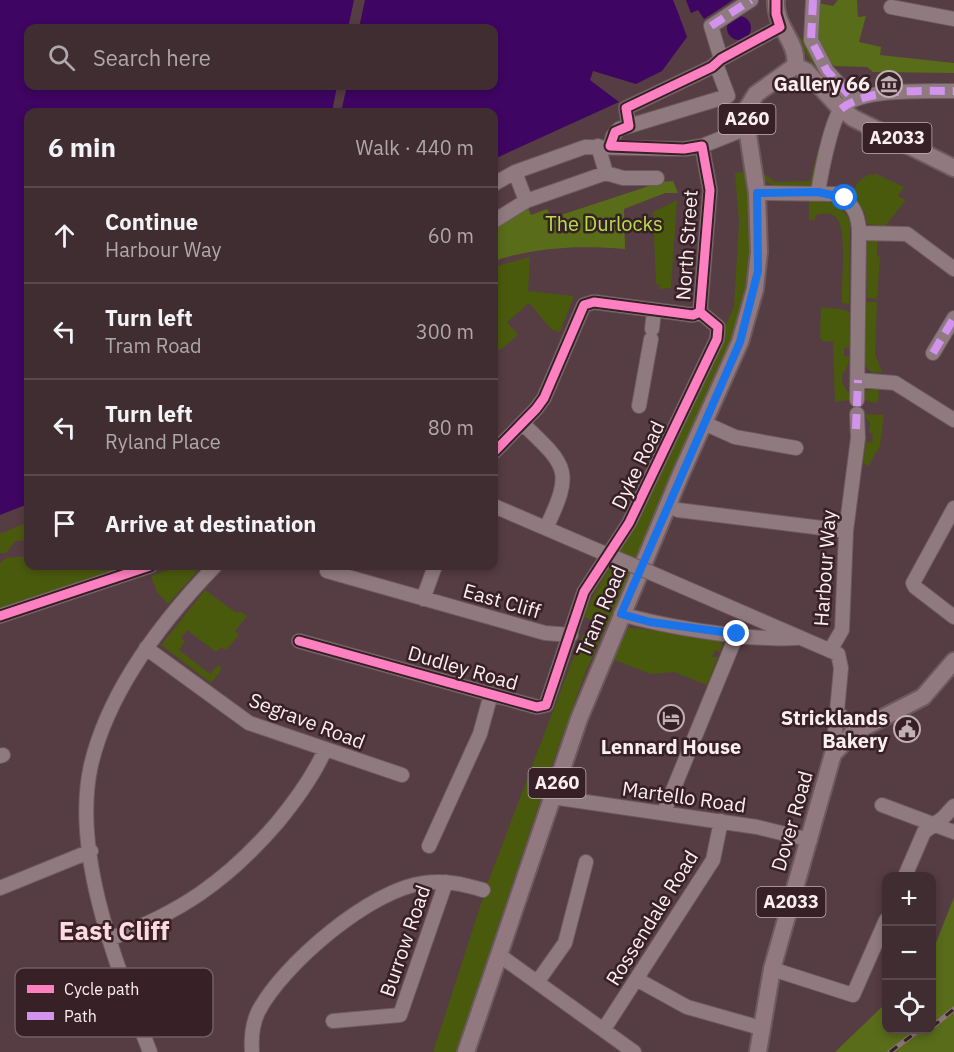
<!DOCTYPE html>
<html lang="en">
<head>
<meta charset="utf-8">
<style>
	:root { --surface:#402d32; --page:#4b393e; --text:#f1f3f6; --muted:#aea8ac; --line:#59494d }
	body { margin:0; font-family:"IBM Plex Sans",sans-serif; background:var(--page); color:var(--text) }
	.controls { position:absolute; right:18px; bottom:18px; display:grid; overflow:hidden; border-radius:12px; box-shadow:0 3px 9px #0003 }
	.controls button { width:54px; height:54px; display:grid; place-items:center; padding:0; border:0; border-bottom:2px solid var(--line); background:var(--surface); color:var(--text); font:30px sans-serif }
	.stop { position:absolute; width:18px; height:18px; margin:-14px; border:4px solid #1a73e8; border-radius:50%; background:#fff }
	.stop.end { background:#1a73e8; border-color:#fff; box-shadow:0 2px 6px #0008 }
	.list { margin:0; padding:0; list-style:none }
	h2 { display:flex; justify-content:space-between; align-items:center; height:78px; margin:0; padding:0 24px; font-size:26px }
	h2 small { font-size:20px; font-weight:400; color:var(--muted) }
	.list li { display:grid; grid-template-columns:39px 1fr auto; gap:18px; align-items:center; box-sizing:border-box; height:96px; padding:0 24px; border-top:2px solid var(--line) }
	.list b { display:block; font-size:22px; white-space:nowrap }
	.list p { margin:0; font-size:20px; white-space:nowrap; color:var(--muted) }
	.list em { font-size:20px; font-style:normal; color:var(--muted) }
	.icon { flex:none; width:33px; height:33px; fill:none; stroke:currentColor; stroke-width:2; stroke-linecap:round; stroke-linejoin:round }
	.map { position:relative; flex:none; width:954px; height:1052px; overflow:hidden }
	.search { position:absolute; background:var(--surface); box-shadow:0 3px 9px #0003; left:24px; top:24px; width:474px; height:66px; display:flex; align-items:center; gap:15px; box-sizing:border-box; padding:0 21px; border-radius:12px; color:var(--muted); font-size:22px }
	.panel { position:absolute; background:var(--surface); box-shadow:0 3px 9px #0003; left:24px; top:108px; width:474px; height:462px; border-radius:12px }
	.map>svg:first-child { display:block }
</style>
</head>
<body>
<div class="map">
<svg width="954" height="1052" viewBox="0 0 954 1052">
	<rect width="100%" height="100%" fill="#563c43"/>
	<path fill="#4a5a0d" d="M795,32L808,46L820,74L805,53Z
		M818,149L822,150L811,185L774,186L764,180L762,175H766L775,182L810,181Z
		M746,171L750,190L751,268L740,327L640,557L605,629L589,630L593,621L582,616L634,523L734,307L739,222L735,173Z
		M876,174L904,187L898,196L906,200L885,226L867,224L865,213L852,195C857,181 861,176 876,174Z
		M677,200L671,288L660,289V285L656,284L653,212Z
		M809,200L836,203L850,220L849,304L842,303C841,283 847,237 838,220C834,212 823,213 816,215L815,220H809Z
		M870,239H877V256H880L877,299L867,298L866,242Z
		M530,257L528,291L574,296L560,332L552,330L529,303L507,322L518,335L500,350L497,348L494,351V267Z
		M866,302H877L875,354L882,372L872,373L865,365Z
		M821,307L846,310L850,313L849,347L844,348V356L849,357C849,377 832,372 850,394V400L835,402L833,342L823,341L820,338Z
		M879,388L878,403L863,400L864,391Z
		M863,414L884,415L880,446L868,466L863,463L866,442L872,443L873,434L869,433L870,423Z
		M28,522V540L15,541L6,553H0V534Z
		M28,556V566H139L0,613V563L6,558Z
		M179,566H202L168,604L157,592L151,576Z
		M205,590L235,612H241L247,616L235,631L239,635L226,650L221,647L216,652L187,630L181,638L185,641L179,650L210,674L218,665L222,669L211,683L161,645Z
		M629,628H634L633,631L636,628L723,641L720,652L715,650L712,657H718L707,685L674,672L651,674L612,659L625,629Z
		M604,632L586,671L557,751L456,1052H433L488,882L582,635Z"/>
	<path fill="#596c1a" d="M838,0H857L858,17L866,16L859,42L881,47L880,55L954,63V73L873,72L867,67L834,66L812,38L814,2L833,6Z
		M673,181L678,193H665L624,209L625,249C581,245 536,247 494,261V230L528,208L531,215L547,209L550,214H564L661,182Z
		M954,897V1052H835L886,1003V1030H932V953Z"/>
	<path fill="#3f0562" d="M0,0H354L348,28H28V86H337L332,112H28V504L0,515Z
		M365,0H733L704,19L698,10L680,18L687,37L662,71L636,84L593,71L590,80L619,102L494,159V112H341L347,86H494V28H359Z
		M727 28a12 12 0 1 1 24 0a12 12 0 1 1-24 0Z"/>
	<path fill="#563c43" d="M673,0H686L692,16L684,20L690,36L689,40Z"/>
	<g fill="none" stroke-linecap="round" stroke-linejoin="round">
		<defs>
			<path id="minor" d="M813,0L811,40L827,71L854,100
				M891,7L954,19
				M721,59L711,26L751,0
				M629,126L626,108L712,67L721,59L780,27
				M598,146L606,173
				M610,146L613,136L619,129L728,96L716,64
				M515,172L526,201
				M494,184L515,172L585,147L684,149L702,146L747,128
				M818,192C821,174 831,120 842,108C859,88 929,91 954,91
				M757,193L835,194C852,201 859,214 859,233L857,400
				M494,221L526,201L606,173L623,178H657
				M859,233L907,234L954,269
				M700,312L710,190L702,146
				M652,329L654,311
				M933,353L954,318
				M858,380L895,383L954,420
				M639,406L651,339
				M522,423C567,466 574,470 546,528
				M704,423L735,437L796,448
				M494,452L536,409L544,398L584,305L594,302L693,315L700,312
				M494,506L601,552
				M667,506L678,510L846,531
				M954,508L913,583L915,587L954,617
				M327,571L545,633L571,635
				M649,572L838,654L841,668L833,754
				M423,599L435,566
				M621,614C666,627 751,641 796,638
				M0,616L150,566
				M299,641L537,707L546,705L584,592L629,523L717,339L718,327L700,312
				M146,648L249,723L402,775
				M831,649L842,630L846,531L858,438L857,414
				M837,712L850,723H869
				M0,756L3,755
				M552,797L757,827L810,840
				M882,805L954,832
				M664,812L737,634
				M429,846L480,734L491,694
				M905,876L924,832L943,818L954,806
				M0,888L91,851
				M109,939C180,913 227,881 277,823C296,800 313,777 325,750
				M499,955L634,1052
				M772,969L853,995L886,920
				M638,980L687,1007L761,1028
				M538,981L565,943L586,862
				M333,1021L400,1015L446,882
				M604,1029L713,860L721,821
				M150,1052C118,969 71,854 91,765C109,689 162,621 215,566
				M252,1052C251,1038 252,1025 258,1012C282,965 371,889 424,883C445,880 463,884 483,890"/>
			<path id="major" d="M776,0C774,27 799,42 795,66
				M795,66L806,71L837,105L853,118L954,168
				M466,1052L579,719L680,476L740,342L755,289L759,252L757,193L747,128L748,107L756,94L795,66
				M758,1052L772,969L833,754L853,733L923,697L954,661"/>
		</defs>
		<use href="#minor" stroke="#6c5a5e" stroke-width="16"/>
		<use href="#major" stroke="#6c5a5e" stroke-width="20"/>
		<use href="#minor" stroke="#8f7a7f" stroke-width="14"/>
		<use href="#major" stroke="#92787f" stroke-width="16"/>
		<defs>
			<path id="rail" d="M932,1027L954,1009
				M890,1052L919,1030"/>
		</defs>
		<use href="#rail" stroke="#897479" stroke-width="5"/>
		<use href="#rail" stroke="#382126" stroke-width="3" stroke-dasharray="9" stroke-linecap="butt"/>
		<defs>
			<path id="minor-bridge" d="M601,552L649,572"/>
		</defs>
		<use href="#minor-bridge" stroke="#6c5a5e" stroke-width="16" stroke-linecap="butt"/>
		<use href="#minor-bridge" stroke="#8f7a7f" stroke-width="14"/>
		<path stroke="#d193ec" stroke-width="8" stroke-dasharray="15 8" stroke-linecap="butt" d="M813,0L811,40L827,71L854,100
			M711,26L751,0
			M841,109C867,88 921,91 954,91
			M933,353L954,318
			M856,429L858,380"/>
		<defs>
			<path id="cycleway" d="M700,312L710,190L702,146L684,149L610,146L615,132L629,126L626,108L712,67L721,59L780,27L776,14V0
				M494,452L536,409L544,398L584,305L594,302L693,315L700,312
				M0,616L150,566
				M299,641L537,707L546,705L584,592L629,523L717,339L718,327L700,312"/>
		</defs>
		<use href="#cycleway" stroke="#382126" stroke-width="13"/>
		<use href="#cycleway" stroke="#ff80c0" stroke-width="9"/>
	</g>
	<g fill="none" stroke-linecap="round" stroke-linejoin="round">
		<path stroke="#1a73e8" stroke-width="8" d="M737,634L650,622L621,614L740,342L758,271L757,193L818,192L845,198"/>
	</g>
	<defs>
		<symbol id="museum-ring" viewBox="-11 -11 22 22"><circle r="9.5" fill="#382126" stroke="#c1b0b4" stroke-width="1.5"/><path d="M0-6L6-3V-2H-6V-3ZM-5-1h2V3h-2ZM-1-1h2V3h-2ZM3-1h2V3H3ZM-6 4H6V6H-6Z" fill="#c1b0b4"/></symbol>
		<symbol id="hotel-ring" viewBox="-11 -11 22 22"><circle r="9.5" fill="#382126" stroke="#c1b0b4" stroke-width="1.5"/><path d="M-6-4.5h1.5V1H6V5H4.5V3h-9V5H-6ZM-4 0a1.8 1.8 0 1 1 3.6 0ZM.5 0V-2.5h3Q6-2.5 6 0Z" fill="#c1b0b4"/></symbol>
		<symbol id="civic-ring" viewBox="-11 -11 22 22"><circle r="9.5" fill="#382126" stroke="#c1b0b4" stroke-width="1.5"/><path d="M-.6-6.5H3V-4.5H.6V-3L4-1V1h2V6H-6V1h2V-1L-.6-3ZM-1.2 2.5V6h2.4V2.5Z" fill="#c1b0b4"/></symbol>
	</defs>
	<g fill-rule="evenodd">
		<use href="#museum-ring" x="874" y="69" width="30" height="30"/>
		<use href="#hotel-ring" x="656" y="703" width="30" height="30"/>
		<use href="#civic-ring" x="892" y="714" width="30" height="30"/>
	</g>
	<g text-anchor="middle" stroke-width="5" stroke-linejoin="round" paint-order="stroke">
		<g fill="#382126" stroke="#c0b0b4" stroke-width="1.5">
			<rect x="718.5" y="104" width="57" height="30" rx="4.5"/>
			<rect x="862.5" y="123" width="69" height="30" rx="4.5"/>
			<rect x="528.5" y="768" width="57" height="30" rx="4.5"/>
			<rect x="756.5" y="887" width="69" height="30" rx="4.5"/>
		</g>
		<g font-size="18" font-weight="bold" fill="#fbeef1">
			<text x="747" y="125">A260</text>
			<text x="897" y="144">A2033</text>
			<text x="557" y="789">A260</text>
			<text x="791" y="908">A2033</text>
		</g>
		<g font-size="20" font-weight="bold" fill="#fbeef1" stroke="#382126" text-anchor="end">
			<text x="870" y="91">Gallery 66</text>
			<text x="888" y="725">Stricklands<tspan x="888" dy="23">Bakery</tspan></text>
			<text x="671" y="754" text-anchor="middle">Lennard House</text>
		</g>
		<g font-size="20" fill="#b3e049" stroke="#382126">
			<text x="604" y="231">The Durlocks</text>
		</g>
		<g font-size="20" fill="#fbeef1" stroke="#382126">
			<text transform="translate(687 245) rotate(-86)" y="7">North Street</text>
			<text transform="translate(638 465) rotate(-64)" y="7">Dyke Road</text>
			<text transform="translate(825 568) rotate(-86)" y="7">Harbour Way</text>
			<text transform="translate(502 601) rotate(16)" y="7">East Cliff</text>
			<text transform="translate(601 611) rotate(-67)" y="7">Tram Road</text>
			<text transform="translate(463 668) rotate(16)" y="7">Dudley Road</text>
			<text transform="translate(307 721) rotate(21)" y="7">Segrave Road</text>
			<text transform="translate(684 797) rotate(8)" y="7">Martello Road</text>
			<text transform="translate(792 821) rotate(-74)" y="7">Dover Road</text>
			<text transform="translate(652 918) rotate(-58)" y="7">Rossendale Road</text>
			<text transform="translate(405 941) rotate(-71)" y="7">Burrow Road</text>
		</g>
		<g font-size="26" font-weight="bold" fill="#ffd9e1" stroke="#382126">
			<text x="114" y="940">East Cliff</text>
		</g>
	</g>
	<rect x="15" y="968" width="198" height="69" rx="9" fill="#382126" stroke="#725e63" stroke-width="1.5"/>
	<rect x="27" y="985" width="27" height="8" fill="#ff80c0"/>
	<rect x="27" y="1012" width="27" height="8" fill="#d193ec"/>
	<g font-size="16" fill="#fbeef1">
		<text x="64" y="995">Cycle path</text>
		<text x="64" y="1022">Path</text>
	</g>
</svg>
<div class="controls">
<button>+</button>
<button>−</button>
<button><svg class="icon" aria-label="locate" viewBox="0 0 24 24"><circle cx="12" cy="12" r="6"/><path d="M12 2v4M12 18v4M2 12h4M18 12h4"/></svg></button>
</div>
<div class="stop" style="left:845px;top:198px"></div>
<div class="stop end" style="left:737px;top:634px"></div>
<div class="search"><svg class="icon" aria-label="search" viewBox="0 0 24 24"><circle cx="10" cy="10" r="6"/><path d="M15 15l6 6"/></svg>Search here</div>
<section class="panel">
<h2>6 min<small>Walk · 440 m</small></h2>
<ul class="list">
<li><svg class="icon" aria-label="ahead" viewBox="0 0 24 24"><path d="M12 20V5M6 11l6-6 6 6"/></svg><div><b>Continue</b><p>Harbour Way</p></div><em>60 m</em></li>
<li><svg class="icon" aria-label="left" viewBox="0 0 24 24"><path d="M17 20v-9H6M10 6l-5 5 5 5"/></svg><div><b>Turn left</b><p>Tram Road</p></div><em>300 m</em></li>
<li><svg class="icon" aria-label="left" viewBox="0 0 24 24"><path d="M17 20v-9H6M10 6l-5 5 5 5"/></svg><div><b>Turn left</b><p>Ryland Place</p></div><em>80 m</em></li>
<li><svg class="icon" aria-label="arrive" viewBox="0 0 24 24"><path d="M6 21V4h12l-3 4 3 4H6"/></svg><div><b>Arrive at destination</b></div></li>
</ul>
</section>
</div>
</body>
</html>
